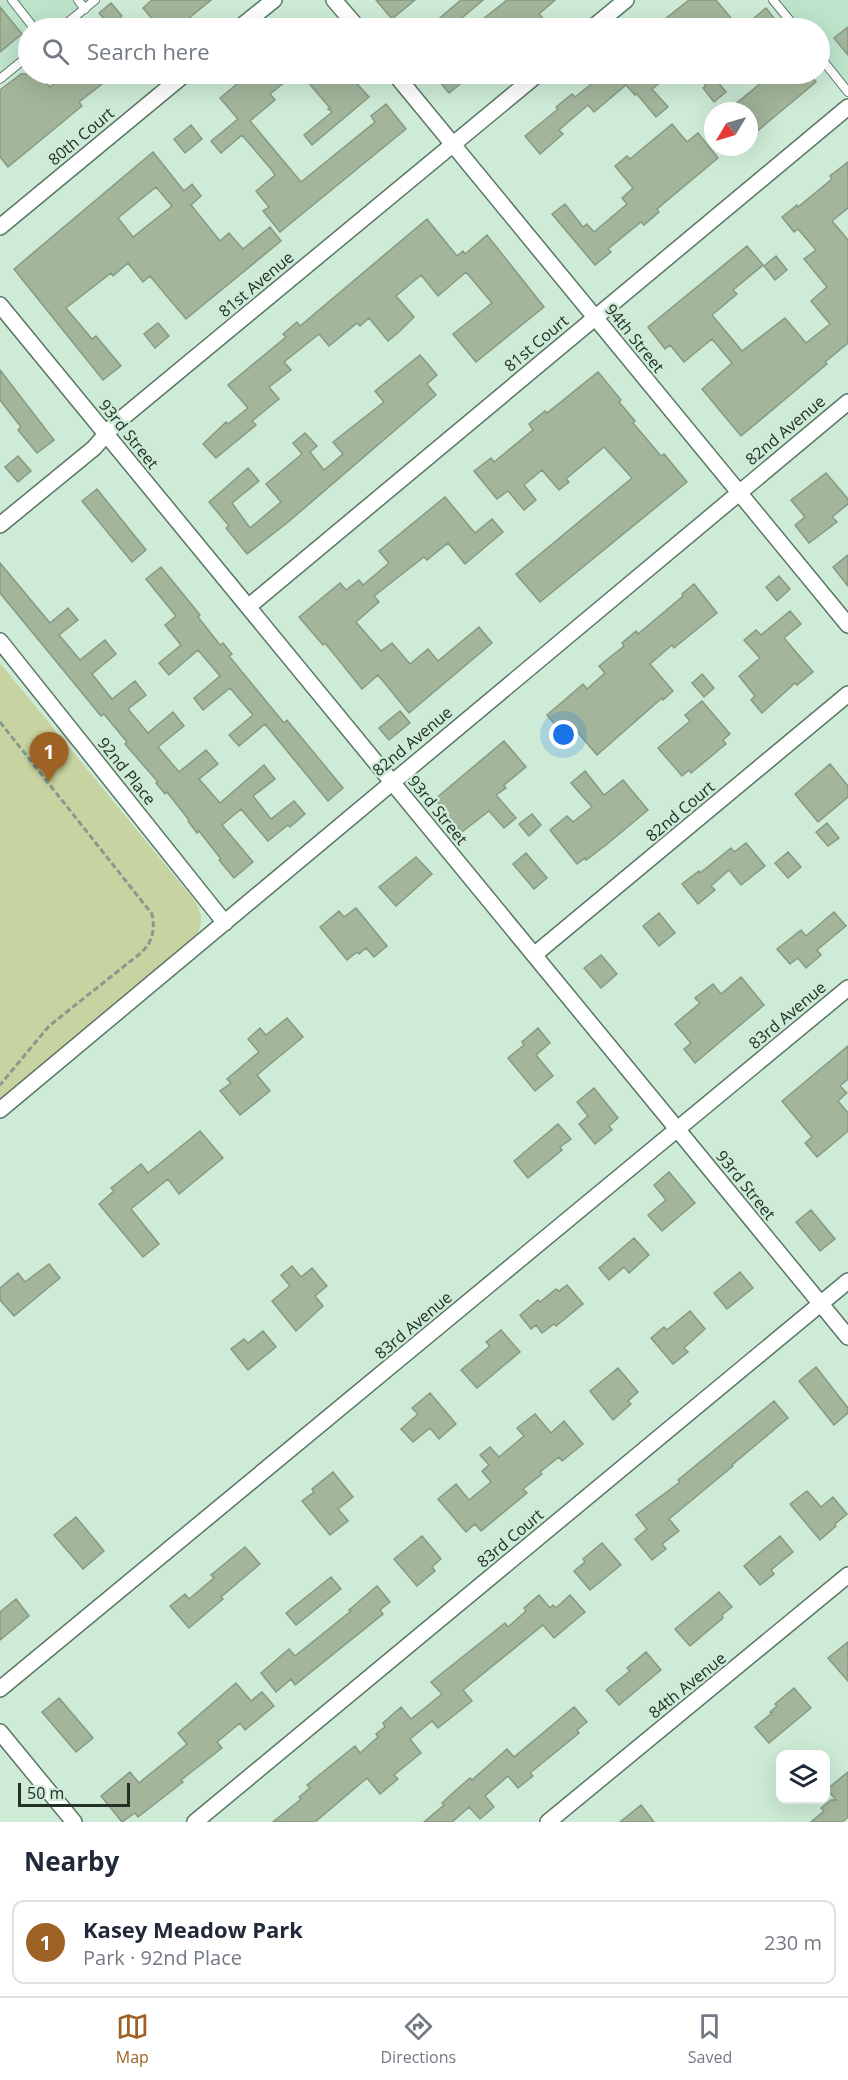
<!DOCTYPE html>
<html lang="en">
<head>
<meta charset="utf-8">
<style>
	:root { --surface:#fff; --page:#f6f6f7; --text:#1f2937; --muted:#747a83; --line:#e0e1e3; --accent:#9e6225 }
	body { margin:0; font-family:"Open Sans",sans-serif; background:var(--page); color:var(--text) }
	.controls { position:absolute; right:18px; bottom:18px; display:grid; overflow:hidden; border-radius:12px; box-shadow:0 6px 24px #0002 }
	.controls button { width:54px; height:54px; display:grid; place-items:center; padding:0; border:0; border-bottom:2px solid var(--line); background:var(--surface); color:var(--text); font:30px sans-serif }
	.compass { position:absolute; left:704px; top:102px; width:54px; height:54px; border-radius:50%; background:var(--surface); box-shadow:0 6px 24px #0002; rotate:232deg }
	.scale { position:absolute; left:18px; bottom:15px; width:112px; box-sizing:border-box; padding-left:6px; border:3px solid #242f28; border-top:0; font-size:16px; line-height:21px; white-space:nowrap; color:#242f28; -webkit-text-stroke:4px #cdebd7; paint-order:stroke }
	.you { position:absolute; left:564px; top:735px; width:21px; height:21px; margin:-15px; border:4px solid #fff; border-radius:50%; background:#1a73e8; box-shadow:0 0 0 9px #1a73e833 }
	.badge { display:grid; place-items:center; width:39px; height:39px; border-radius:50%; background:var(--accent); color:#fff; font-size:20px; font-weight:700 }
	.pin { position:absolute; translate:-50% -50px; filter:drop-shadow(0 2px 3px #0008) }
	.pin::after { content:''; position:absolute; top:32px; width:21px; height:18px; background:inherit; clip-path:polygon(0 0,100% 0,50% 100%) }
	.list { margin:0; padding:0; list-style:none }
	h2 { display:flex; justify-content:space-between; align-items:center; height:78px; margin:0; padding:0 24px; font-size:26px }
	h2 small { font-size:20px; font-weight:400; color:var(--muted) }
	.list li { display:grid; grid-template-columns:39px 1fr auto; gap:18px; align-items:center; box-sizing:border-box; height:84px; margin:0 12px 12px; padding:0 12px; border:2px solid var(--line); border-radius:12px }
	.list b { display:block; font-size:22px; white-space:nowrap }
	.list p { margin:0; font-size:20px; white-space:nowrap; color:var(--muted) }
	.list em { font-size:20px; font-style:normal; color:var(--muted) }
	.icon { flex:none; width:33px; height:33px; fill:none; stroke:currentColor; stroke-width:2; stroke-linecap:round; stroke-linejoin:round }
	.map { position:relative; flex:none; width:848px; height:1822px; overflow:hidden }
	.search { position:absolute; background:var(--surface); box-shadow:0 6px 24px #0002; left:18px; right:18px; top:18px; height:66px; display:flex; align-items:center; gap:15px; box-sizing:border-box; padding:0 21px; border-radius:33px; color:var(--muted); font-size:22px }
	.sheet { height:174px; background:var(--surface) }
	nav { display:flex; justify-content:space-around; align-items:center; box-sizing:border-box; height:84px; border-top:2px solid var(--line); background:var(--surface); font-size:16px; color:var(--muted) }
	nav a { display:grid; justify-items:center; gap:3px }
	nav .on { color:var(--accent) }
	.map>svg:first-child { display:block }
</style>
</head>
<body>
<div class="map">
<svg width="848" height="1822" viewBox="0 0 848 1822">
	<rect width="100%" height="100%" fill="#cdebd7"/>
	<path fill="#bde3cb" d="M0,0H89L55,28H28V50L0,74Z
		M780,0H848V84L820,49V28H803Z"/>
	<path fill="#c7d3a0" d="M0,663L195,901C203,916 204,926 193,939L0,1099Z"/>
	<path fill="#a3b69c" stroke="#879a81" stroke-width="1.5" fill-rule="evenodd" d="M152,0H211L177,28H144L154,21L143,8Z
		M376,0H415L392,19Z
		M461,0H483L450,28H428Z
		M507,0H555L539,14L542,17L528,28H491L483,19Z
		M689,0H716L731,18L717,28H673L665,19Z
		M111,3L122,16L110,26L99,13Z
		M0,7L22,34L0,52Z
		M766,8L774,18L783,28H763L754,18Z
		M848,27V55L834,38Z
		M21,74H38L50,87L66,74H115L79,102L82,106L8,167L0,157V90Z
		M249,74H295L270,94L275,100L250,121L301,182L375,122L371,116L386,104L406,129L280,232L263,211L269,207L256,191L275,175L271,169L242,135L221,153L211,141L238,119L220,98Z
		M301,74H348L369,97L312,145L304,135L332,112L328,109L330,108Z
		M433,74H458L464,81L449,93Z
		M604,74H671L652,89L668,107L656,117L637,94L635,95L626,85L594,112L588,105L559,130L563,134L540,154L525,136L558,109L556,107L572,94L575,97Z
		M696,74H711L726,92L714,102L703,88L706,86Z
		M772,74H809L816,82L749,138V111H727Z
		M672,124L687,142L698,133L718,158L657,209L659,212L644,225L641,222L608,249L611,252L595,265L552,214L565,204L583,227L587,224L594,232L627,204L622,198L633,188L615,166L627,156L630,159Z
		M191,125L202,139L185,153L174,139Z
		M153,152L184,191L192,184L201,196L191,205L220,241L229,233L243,249L270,227L281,241L186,319L150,276L143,282L128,263L113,276L111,273L66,308L92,339L96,336L121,366L103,380L14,269ZM156,187L172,206L133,237L118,218Z
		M848,162V208L832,221L848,240V343L825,362L827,364L741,436L702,389L732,363L712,339L684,362L670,345L665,349L648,327L747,246L763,265L733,290L737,294L712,315L742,351L785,318L806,343L830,324L811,301L827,287L804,259L816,250L798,229L794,232L782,217L797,205L798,207L832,179L830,176Z
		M427,219L457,256L463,251L465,254L487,235L544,307L476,362L453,334L492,303L466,272L438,296L421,275L396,296L414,317L400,331L388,341L369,318L360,326L357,323L329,346L319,334L284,362L291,370L269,387L279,399L252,421L256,425L216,458L203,444L226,422L228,424L248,408L228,385L286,337L283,334L297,322L300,326Z
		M776,256L787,270L775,280L764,266Z
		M158,323L169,336L155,348L144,334Z
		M420,355L437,375L427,384L436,395L287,523L247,554L226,528L229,526L209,502L248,468L259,481L232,503L250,528L281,502L266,484L302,454L293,443L305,433L317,446L310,452L324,470L343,454L333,442L384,402L375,391Z
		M0,370L54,440L37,453L18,430L21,427L0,400Z
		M598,372L621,400L619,402L635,421L633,423L661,456L664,454L687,482L540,602L516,574L632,478L604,447L566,479L569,482L559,490L542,470L524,485L536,500L524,510L508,491L497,499L474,471L491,458L494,462L533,430L529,424L545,411L547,413Z
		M18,456L31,471L18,482L5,467Z
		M826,473L848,499V504L832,517L837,522L809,543L795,525L805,517L791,500Z
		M97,489L146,550L132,562L82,501Z
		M445,497L475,533L492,519L503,532L465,564L448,543L427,560L424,557L374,596L379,602L356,622L381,651L392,643L410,664L428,649L438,661L479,627L492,643L409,713L378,675L362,689L325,643L323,645L299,617L340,583L346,590L359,580L363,585L389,563L379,551Z
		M848,555V586L833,567Z
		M0,563L50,623L68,608L78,620L59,635L80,660L105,640L116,654L92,674L112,699L135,681L146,695L128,709L148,733L173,712L184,726L158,747L179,772L206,750L218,764L199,779L220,803L264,765L275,779L253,796L271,819L294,801L305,814L290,827L288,825L268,841L241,809L222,825L253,862L234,878L219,860L221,859L199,831L197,833L188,821L189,820L167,792L165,794L156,783L158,782L125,744L127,742L104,714L101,716L0,593Z
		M161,567L200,615L198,617L220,645L223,643L232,654L229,656L284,723L287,720L343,788L328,801L265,724L239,746L229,735L253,715L230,688L203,710L194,698L220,676L198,650L169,675L159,663L181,645L165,625L176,616L146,579Z
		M779,576L790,589L777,601L766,587Z
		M694,584L717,613L674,648L672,645L650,664L673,691L663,700L662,698L597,755L575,729L566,737L547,715L583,684L587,689L605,673L599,666L624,646L622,643L636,631L638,634L683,596L682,594Z
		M790,611L801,624L784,638L813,672L797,685L795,683L762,713L751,700L755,696L739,676L760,658L744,640L756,630L761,635Z
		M702,674L714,688L704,697L692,683Z
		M702,701L730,734L723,740L726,744L691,773L689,770L682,776L658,748L690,721L685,715Z
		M400,711L410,723L389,740L379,728Z
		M504,741L526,767L504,785L506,788L496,795L516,818L504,828L489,811L462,832L435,799Z
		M830,764L848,786V797L818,822L795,794Z
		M585,771L604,795L623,780L648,810L606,845L586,860L585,858L577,864L550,830L567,816L573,822L592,807L571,783Z
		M532,814L541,825L529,836L519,824Z
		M827,823L839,838L828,846L816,832Z
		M746,843L765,866L741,885L729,870L711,886L715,890L698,904L682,884L699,871L700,873L731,848L734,852Z
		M788,852L801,867L788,878L775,863Z
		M526,853L547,878L534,889L513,864Z
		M416,857L432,874L396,906L379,887Z
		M356,908L387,946L374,957L366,948L359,954L357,952L347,960L320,927L339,911L344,917Z
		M834,912L846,926L817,950L821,955L806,968L798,958L790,964L777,949L801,930L806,936Z
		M659,913L675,933L659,946L643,926Z
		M601,955L617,974L601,988L584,968Z
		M741,977L764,1005L695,1063L684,1049L691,1043L675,1024L700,1003L695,998L713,984L721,994Z
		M287,1018L303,1037L257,1075L270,1091L240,1115L220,1091L231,1083L227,1079L259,1052L248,1039L260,1028L266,1035Z
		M538,1028L550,1043L536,1055L553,1076L535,1091L508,1058L524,1045L522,1042Z
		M848,1046V1079L840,1086L847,1093L838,1101L848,1113V1131L817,1157L805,1143L812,1137L782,1101Z
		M594,1088L618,1118L609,1126L612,1130L595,1144L579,1124L588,1116L577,1102Z
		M558,1124L571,1139L560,1147L562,1150L528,1178L514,1161Z
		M200,1131L223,1158L179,1194L168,1179L131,1209L159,1244L143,1257L99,1204L114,1191L111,1188L141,1164L148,1173Z
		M669,1172L695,1203L662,1231L648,1215L666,1200L654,1185Z
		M811,1210L835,1239L820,1251L796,1222Z
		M634,1238L649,1255L629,1273L624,1267L609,1280L599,1268Z
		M49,1264L60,1278L14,1316L0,1300V1288L18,1273L25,1282Z
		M292,1266L301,1277L312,1268L327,1286L315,1296L323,1306L296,1331L272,1301L290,1286L281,1275Z
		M740,1272L753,1288L727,1309L714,1293Z
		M567,1285L583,1304L556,1326L554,1324L542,1333L536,1325L531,1329L520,1315L538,1300L540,1302L556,1289L559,1291Z
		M690,1311L705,1329L684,1348L688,1352L673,1364L651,1338L664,1327L667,1330Z
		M501,1330L520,1352L477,1388L461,1370L490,1346L486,1342Z
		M263,1331L276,1347L248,1370L231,1349L244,1339L248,1343Z
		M816,1367L848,1408V1413L834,1425L799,1381Z
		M618,1368L638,1392L628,1401L631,1404L613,1420L590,1391Z
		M430,1393L456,1424L439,1439L430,1428L413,1442L401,1429L418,1414L412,1408Z
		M774,1401L788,1418L732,1465L733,1466L669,1519L679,1531L662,1544L666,1549L652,1560L635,1539L647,1529L636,1515L680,1482L678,1480Z
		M535,1414L551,1433L564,1421L583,1444L562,1461L559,1457L540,1472L542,1474L523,1489L527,1493L481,1531L475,1524L466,1532L438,1499L456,1484L469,1500L491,1482L482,1471L489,1465L480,1455L490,1447L499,1457L524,1436L517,1428Z
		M333,1472L353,1497L338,1509L348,1521L330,1535L302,1501L314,1492L312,1489Z
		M807,1491L821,1507L833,1497L847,1514L835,1524L836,1526L820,1540L790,1504Z
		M76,1517L104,1551L83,1569L54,1535Z
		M422,1536L441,1559L432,1567L435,1571L417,1586L394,1559Z
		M780,1536L793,1552L771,1570L774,1574L760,1585L744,1566Z
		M602,1543L621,1565L590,1590L574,1571L585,1562L583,1559Z
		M245,1547L260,1564L221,1597L223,1599L189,1628L170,1606L185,1594L189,1599L214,1578L211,1575Z
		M331,1577L341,1589L296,1625L286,1613Z
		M377,1586L390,1602L380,1610L383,1614L295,1685L291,1679L276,1692L261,1673L289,1649L295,1656L351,1611L349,1610Z
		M719,1592L732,1607L722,1615L723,1618L690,1646L675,1629Z
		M539,1595L550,1608L553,1605L556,1608L570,1595L585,1612L554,1638L543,1625L463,1690L472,1701L438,1728L432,1721L410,1739L421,1753L394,1775L398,1779L380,1794L367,1778L315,1822H273L301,1799L299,1797L310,1788L307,1785L355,1746L360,1753L378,1737L376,1734L385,1727L383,1723L401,1707L411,1719L442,1694L431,1682L505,1623L508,1627L526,1611L524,1608Z
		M16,1599L29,1616L0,1640V1612Z
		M848,1642V1681L828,1658Z
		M646,1652L661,1670L619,1705L606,1690L630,1671L627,1668Z
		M236,1683L251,1701L262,1692L274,1706L245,1730L240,1723L217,1742L222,1748L181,1780L183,1782L138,1817L135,1813L122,1822L101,1796L130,1772L139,1783L187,1744L178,1733Z
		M794,1688L811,1708L769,1743L755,1727L772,1713L770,1712L777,1706L775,1704Z
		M59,1698L93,1738L76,1752L42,1712Z
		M574,1707L587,1722L577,1730L579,1733L530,1773L533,1776L518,1788L508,1776L485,1796L494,1807L480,1819L469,1807L452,1822H424L444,1805L442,1803L455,1791L470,1778L472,1780L507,1749L514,1757Z
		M848,1772V1817L842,1822H811L824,1811L821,1808L831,1800H836L827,1789Z
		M641,1805L654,1822H620Z"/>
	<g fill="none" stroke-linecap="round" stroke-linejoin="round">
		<defs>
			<path id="lane" d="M12,0L34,28
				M78,0L85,9
				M773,0L796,28
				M61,28L95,0
				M820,57L848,92
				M0,79L28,56"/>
			<path id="street" d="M334,0L358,28
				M239,28L274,0
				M592,28L626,0
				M395,74L848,625
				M0,227L185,74
				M0,305L848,1337
				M0,525L94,448L115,424L538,74
				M248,607L848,107
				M0,641L225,923
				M534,955L848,694
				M0,1110L848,402
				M0,1689L848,988
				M0,1732L74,1822
				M195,1822L848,1281
				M548,1822L848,1575"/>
		</defs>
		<use href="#lane" stroke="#5a7664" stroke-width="10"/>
		<use href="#street" stroke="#5a7664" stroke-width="18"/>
		<path stroke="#859b8d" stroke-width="3" stroke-dasharray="6 3" stroke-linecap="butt" d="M0,722L152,914C155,929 153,941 142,952L49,1026L0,1085"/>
		<use href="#lane" stroke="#fff" stroke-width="8"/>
		<use href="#street" stroke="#fff" stroke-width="15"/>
	</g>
	<g text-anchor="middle" stroke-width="5" stroke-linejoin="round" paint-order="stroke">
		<g font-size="16" fill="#242f28" stroke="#cdebd7">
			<text transform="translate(81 136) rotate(-40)" y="6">80th Court</text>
			<text transform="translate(256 284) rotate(-40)" y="6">81st Avenue</text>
			<text transform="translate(635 338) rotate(51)" y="6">94th Street</text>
			<text transform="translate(536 343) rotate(-40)" y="6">81st Court</text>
			<text transform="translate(785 430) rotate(-40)" y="6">82nd Avenue</text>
			<text transform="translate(129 434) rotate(51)" y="6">93rd Street</text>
			<text transform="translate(412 741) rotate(-40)" y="6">82nd Avenue</text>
			<text transform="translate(127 771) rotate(51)" y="6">92nd Place</text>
			<text transform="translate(438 810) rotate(51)" y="6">93rd Street</text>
			<text transform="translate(680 811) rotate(-40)" y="6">82nd Court</text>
			<text transform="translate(787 1015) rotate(-40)" y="6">83rd Avenue</text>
			<text transform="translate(746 1185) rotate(51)" y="6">93rd Street</text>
			<text transform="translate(413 1325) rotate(-40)" y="6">83rd Avenue</text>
			<text transform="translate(510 1538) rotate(-40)" y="6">83rd Court</text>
			<text transform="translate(687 1685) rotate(-39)" y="6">84th Avenue</text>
		</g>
	</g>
</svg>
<div class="controls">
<button><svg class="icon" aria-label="layers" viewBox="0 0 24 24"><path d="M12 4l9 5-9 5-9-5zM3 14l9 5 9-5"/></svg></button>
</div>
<svg class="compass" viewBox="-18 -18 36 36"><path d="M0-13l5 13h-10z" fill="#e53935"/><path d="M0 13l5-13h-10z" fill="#747a83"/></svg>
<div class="scale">50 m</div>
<div class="you"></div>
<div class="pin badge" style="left:49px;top:782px">1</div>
<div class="search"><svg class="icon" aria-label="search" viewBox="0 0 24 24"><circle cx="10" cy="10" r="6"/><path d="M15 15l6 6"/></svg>Search here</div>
</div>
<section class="sheet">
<h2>Nearby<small></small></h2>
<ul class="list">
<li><span class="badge">1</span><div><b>Kasey Meadow Park</b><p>Park · 92nd Place</p></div><em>230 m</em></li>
</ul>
</section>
<nav>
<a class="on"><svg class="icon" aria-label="map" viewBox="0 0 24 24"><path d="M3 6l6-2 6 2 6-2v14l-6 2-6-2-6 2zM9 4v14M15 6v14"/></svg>Map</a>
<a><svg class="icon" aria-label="directions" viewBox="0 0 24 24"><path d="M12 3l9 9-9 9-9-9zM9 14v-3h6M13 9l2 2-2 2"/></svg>Directions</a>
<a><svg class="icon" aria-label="saved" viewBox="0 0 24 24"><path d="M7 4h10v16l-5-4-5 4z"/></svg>Saved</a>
</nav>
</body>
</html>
